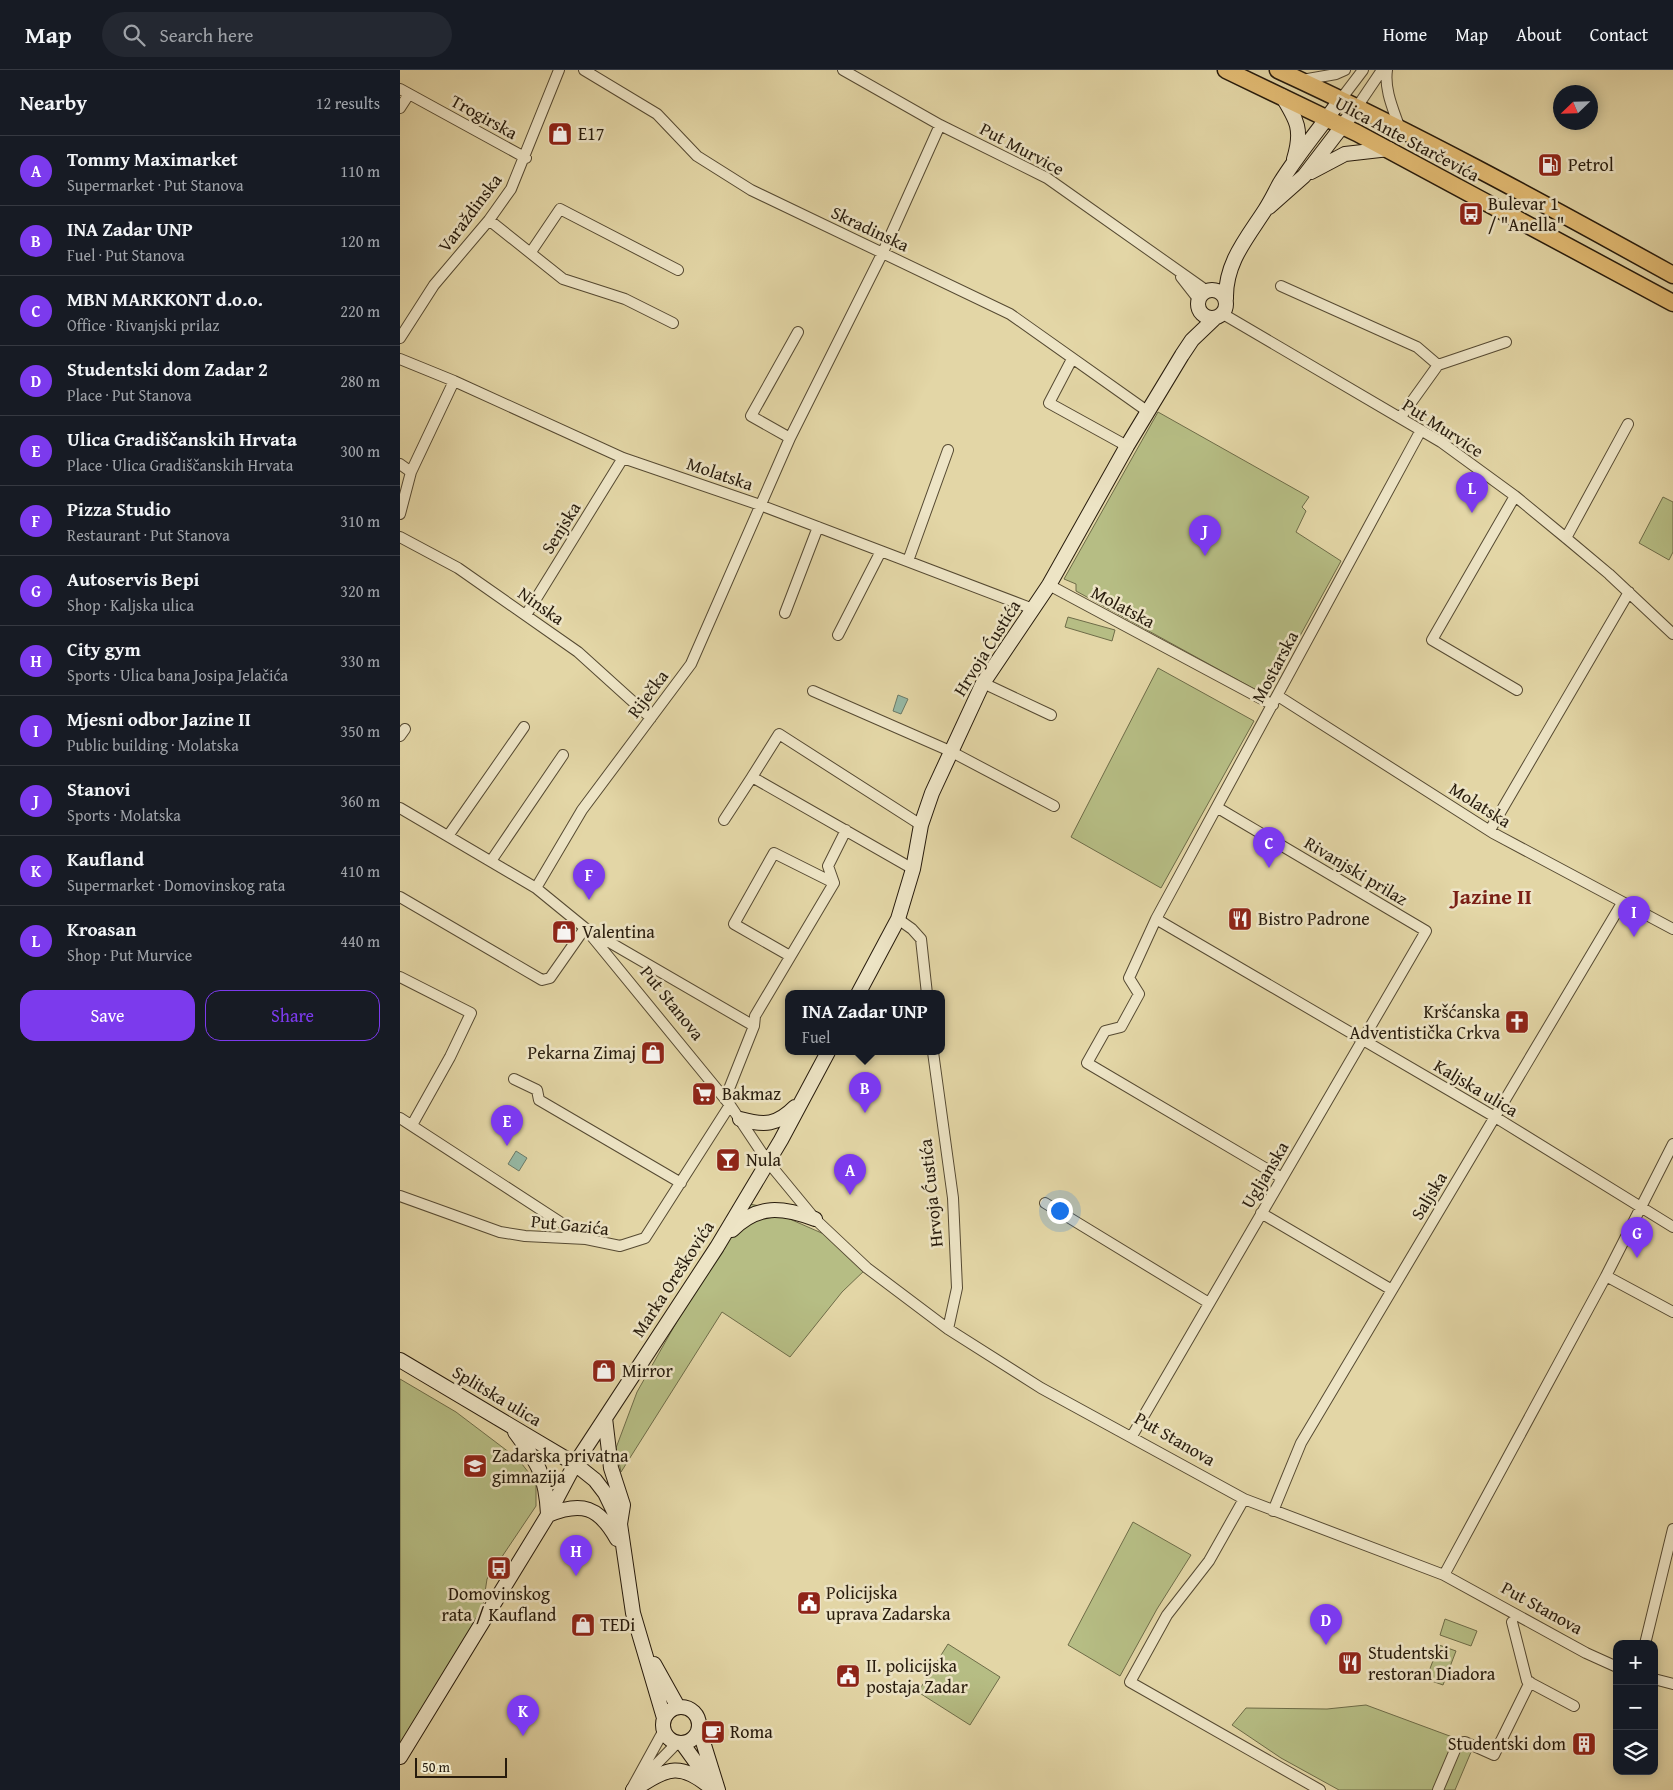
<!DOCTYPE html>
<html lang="en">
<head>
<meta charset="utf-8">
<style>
	:root { --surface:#171b24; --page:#242831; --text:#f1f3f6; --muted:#9ea1a6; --line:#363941; --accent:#7c3aed }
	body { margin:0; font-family:"Gentium Book Plus",serif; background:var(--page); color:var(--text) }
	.controls { position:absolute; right:15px; bottom:15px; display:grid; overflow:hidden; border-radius:10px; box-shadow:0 2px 12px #0003 }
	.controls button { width:45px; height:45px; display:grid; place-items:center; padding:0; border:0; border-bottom:1px solid var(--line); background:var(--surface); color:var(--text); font:25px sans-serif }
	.compass { position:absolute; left:1153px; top:15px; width:45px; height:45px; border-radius:50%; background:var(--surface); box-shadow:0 2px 12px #0003; rotate:247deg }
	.scale { position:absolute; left:15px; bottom:12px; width:92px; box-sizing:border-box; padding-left:5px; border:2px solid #271b0c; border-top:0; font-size:14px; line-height:18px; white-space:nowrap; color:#271b0c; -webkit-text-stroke:4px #ede4c5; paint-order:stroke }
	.you { position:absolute; left:659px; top:1140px; width:18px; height:18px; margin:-12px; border:4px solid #fff; border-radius:50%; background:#1a73e8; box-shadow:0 0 0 8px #1a73e833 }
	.badge { display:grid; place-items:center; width:32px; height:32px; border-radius:50%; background:var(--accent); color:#fff; font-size:16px; font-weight:700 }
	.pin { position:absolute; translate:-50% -41px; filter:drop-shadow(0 1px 2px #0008) }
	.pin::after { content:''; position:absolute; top:26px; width:18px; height:15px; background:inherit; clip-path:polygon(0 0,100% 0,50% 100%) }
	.popup { position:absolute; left:385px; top:920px; width:160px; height:65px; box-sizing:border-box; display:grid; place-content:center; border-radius:10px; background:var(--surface); filter:drop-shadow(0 1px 4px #0005); font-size:16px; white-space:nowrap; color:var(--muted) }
	.popup b { font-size:19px; color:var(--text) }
	.popup::after { content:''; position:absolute; left:50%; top:100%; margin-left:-10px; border:10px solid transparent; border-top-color:var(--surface) }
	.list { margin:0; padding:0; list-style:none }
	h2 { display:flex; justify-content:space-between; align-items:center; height:65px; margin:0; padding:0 20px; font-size:21px }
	h2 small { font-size:16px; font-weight:400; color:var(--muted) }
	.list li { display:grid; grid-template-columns:32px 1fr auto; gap:15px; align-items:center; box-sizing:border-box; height:70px; padding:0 20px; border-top:1px solid var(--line) }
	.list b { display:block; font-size:19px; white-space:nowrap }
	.list p { margin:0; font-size:16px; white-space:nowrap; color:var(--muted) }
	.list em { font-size:16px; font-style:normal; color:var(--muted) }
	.actions { display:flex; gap:10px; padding:15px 20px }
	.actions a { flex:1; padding:11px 0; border:1px solid var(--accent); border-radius:15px; text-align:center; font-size:18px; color:var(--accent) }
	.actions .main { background:var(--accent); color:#fff }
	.icon { flex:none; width:28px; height:28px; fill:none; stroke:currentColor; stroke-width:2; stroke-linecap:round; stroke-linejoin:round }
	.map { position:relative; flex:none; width:1273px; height:1720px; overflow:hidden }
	header { display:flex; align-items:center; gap:30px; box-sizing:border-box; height:70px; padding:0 25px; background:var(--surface); border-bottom:1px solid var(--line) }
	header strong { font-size:24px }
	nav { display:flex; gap:28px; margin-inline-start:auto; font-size:18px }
	.search { width:350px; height:45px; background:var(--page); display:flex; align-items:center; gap:12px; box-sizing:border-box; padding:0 18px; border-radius:28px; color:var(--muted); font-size:19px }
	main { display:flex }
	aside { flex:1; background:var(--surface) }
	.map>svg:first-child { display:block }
</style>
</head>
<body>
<header>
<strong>Map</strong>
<div class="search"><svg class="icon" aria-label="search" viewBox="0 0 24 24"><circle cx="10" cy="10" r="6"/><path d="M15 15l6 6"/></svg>Search here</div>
<nav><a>Home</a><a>Map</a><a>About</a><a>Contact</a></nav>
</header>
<main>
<aside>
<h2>Nearby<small>12 results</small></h2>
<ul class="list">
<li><span class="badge">A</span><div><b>Tommy Maximarket</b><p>Supermarket · Put Stanova</p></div><em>110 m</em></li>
<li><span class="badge">B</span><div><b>INA Zadar UNP</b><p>Fuel · Put Stanova</p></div><em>120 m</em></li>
<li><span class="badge">C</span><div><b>MBN MARKKONT d.o.o.</b><p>Office · Rivanjski prilaz</p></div><em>220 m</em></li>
<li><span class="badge">D</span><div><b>Studentski dom Zadar 2</b><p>Place · Put Stanova</p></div><em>280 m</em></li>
<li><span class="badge">E</span><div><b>Ulica Gradiščanskih Hrvata</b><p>Place · Ulica Gradiščanskih Hrvata</p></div><em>300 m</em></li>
<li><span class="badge">F</span><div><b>Pizza Studio</b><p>Restaurant · Put Stanova</p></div><em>310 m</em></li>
<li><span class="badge">G</span><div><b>Autoservis Bepi</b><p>Shop · Kaljska ulica</p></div><em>320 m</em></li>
<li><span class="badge">H</span><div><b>City gym</b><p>Sports · Ulica bana Josipa Jelačića</p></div><em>330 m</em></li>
<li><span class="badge">I</span><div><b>Mjesni odbor Jazine II</b><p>Public building · Molatska</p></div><em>350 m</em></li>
<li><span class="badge">J</span><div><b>Stanovi</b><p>Sports · Molatska</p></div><em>360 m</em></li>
<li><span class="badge">K</span><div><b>Kaufland</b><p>Supermarket · Domovinskog rata</p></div><em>410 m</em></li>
<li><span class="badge">L</span><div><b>Kroasan</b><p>Shop · Put Murvice</p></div><em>440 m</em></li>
</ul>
<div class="actions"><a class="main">Save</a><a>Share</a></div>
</aside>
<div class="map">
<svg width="1273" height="1720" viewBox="0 0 1273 1720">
	<rect width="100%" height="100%" fill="#e3d6a6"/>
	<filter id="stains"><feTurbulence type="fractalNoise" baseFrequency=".004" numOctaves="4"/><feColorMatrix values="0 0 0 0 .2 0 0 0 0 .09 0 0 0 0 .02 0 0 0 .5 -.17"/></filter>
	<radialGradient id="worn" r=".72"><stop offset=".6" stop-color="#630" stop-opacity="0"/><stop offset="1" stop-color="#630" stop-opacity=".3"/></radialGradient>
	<path fill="#b6bd84" stroke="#6e6c48" d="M758,342L909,427L902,437L906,441L896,462L941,491L867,626L676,521V514L664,509Z
		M1263,427L1273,432V482L1269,490L1239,473Z
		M668,547L715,560L712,571L665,557Z
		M758,598L854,651L761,818L671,767Z
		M344,1133L360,1136L433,1168L467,1198L442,1222L390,1287L322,1242L221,1402L216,1378L237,1322Z
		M0,1309L56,1342L118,1389L136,1412V1436L87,1509L80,1555L0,1687Z
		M733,1452L791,1485L757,1539L720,1606L668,1575Z
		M1045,1549L1077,1561L1071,1576L1040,1565Z
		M548,1574L600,1607L570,1655L518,1622Z
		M1039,1575L1056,1581L1043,1615L1026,1609Z
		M966,1635L1074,1675L1055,1720H939L881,1688L832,1655L846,1638L927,1639Z"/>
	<path fill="#96b9a5" stroke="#6a7a68" d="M498,625L508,629L501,644L493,641Z
		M116,1081L127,1088L119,1101L108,1094Z"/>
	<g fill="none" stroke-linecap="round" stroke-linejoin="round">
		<defs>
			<path id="street" d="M184,0L257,44L297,86L351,120L610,244L747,341
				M443,0L540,55L647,108L807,221
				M987,0C984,20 994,41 1000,59
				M902,10L936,4L945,0
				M0,19L126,88
				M941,29L963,0
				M957,37L982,0
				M0,38L9,24
				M89,150L163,209L225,229L273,253
				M131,182L160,139L278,200
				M781,207L799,230
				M881,216L1017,277L1038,295
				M823,244L1041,372L1115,426L1166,468L1209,504L1273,564
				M0,268L34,215L89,150L111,119L159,0
				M0,289L54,311L223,388L360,435L633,539
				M672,289L649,333L727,376
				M1000,348L1038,295L1106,272
				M390,368L351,346L398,262
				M0,394L11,402
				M1115,426L1032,570L1117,620
				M0,444L11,402L54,311
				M0,467L58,498L178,582L251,648
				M1166,468L1228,354
				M508,491L548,380
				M649,515L873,635
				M385,543L418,457
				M126,545L223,388
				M438,565L481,481
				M583,613L651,645
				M413,621L550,681L654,736
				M878,626L1093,763L1273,859
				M0,666L5,659
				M0,738L136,818L185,858L330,1035L368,1092L415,1149L467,1198L548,1259L641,1318L844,1429L1044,1505L1186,1583L1217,1597
				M324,750L352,707
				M1090,760L1229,522
				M48,766L124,657
				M91,791L163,685
				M513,799L352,707L379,664L521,755
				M136,818L182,740L291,594L390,368L483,182L540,55
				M0,827L142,910L150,908L185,858L354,956
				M498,849L512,859L521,869L527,924
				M756,849L1095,1047L1273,1157
				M390,886L334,854L374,783L434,813
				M0,907L71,943L50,987L12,1055
				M533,982L553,1128L557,1218L548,1259
				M114,1009L137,1020L139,1030L281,1113
				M325,1029L354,956L355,946L434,813L428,796L446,760
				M0,1048L186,1169
				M882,1108L687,993L705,961L721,957L739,924L729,908L756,849L1021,360
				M0,1126L100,1162L125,1166L186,1169L220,1176L245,1168L330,1035
				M645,1133L809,1233
				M861,1143L992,1220
				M1206,1206L1273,1074
				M732,1366L1026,861L818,738
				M844,1429L809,1491L767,1545L730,1612L920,1720
				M873,1441L901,1373L1222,833
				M1044,1505L1206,1206L1273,1242
				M1112,1552L1127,1611L1174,1636
				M1245,1574L1273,1459
				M1254,1609L1273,1614
				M241,1710L277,1673
				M231,1720L264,1660
				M1038,1720L1058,1673L1065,1672L1094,1685L1130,1612"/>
			<path id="secondary" d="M882,26C897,50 903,60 894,89
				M911,102L945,84L989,79
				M869,137L904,106L957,37
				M798 234a14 14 0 1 1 28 0a14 14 0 1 1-28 0Z
				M826,229C825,193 847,168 865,140C871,131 875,122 880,113C898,84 921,57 941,29
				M458,924L498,849L513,799L521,755L532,723L583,613L649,515L727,376L782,285L792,270L814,249
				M340,1049C365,1056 377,1055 395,1037
				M332,1160C358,1134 382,1137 415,1149
				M0,1290L175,1394L195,1410L205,1423L220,1454L233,1543L264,1648
				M205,1348L211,1398L223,1435L220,1454
				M115,1362C138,1393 146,1405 148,1444
				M148,1445C182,1431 199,1437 217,1469
				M254,1594L278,1637
				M263 1655a18 18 0 1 1 36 0a18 18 0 1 1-36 0Z
				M299,1659L318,1720
				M282,1673L308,1709
				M0,1687L148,1445L175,1394L317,1177L381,1070L428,982
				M233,1720C270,1697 278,1691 314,1720"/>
			<path id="primary" d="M826,0L957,63L1273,233
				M878,0C1013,62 1143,133 1273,205"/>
		</defs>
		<use href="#street" stroke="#564a32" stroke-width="12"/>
		<use href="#secondary" stroke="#271b0c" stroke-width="16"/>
		<use href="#primary" stroke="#271b0c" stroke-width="19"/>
		<use href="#street" stroke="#ede4c5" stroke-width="10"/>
		<use href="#secondary" stroke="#ede4c5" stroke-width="14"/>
		<use href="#primary" stroke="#e2bb73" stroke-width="16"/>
	</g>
	<defs>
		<symbol id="shop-square" viewBox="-11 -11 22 22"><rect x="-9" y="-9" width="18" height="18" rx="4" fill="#8f2418" stroke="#ede4c5"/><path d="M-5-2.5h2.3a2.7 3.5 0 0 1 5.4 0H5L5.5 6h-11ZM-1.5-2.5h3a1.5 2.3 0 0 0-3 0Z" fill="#fff"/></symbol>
		<symbol id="fuel-square" viewBox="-11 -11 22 22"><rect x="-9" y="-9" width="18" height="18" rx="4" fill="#8f2418" stroke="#ede4c5"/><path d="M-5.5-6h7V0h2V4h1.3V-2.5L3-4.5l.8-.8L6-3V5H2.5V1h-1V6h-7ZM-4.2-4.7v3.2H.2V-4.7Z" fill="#fff"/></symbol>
		<symbol id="bus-square" viewBox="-11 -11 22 22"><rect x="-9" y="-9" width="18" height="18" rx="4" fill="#8f2418" stroke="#ede4c5"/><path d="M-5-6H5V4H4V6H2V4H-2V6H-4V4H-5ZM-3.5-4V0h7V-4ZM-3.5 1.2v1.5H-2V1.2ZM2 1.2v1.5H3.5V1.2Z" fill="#fff"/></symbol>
		<symbol id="restaurant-square" viewBox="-11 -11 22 22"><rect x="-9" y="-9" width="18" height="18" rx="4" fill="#8f2418" stroke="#ede4c5"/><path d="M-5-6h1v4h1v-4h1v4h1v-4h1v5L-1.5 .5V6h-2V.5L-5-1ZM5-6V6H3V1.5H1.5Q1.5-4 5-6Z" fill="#fff"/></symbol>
		<symbol id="church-square" viewBox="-11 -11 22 22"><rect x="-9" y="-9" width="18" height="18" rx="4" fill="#8f2418" stroke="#ede4c5"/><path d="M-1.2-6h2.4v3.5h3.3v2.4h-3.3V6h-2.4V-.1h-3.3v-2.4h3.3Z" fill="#fff"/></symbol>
		<symbol id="supermarket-square" viewBox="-11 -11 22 22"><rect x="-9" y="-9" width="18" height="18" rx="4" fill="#8f2418" stroke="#ede4c5"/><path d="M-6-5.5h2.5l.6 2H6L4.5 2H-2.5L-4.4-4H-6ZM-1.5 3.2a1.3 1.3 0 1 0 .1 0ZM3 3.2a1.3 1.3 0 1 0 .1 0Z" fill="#fff"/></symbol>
		<symbol id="bar-square" viewBox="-11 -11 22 22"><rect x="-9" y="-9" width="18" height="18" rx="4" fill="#8f2418" stroke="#ede4c5"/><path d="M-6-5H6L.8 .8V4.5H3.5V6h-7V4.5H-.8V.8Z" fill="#fff"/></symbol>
		<symbol id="school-square" viewBox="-11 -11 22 22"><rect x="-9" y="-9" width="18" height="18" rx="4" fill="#8f2418" stroke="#ede4c5"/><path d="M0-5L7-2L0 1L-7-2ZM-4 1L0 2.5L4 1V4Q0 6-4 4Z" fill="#fff"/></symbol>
		<symbol id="civic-square" viewBox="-11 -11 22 22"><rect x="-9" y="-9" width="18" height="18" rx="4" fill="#8f2418" stroke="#ede4c5"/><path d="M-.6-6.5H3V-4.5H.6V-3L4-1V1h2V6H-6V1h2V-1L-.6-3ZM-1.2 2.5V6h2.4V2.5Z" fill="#fff"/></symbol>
		<symbol id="cafe-square" viewBox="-11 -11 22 22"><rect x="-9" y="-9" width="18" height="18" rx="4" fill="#8f2418" stroke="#ede4c5"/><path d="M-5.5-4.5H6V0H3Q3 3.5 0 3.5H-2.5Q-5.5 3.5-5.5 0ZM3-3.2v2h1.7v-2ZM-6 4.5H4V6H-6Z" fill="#fff"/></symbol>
		<symbol id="building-square" viewBox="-11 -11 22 22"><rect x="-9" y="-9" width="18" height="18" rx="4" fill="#8f2418" stroke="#ede4c5"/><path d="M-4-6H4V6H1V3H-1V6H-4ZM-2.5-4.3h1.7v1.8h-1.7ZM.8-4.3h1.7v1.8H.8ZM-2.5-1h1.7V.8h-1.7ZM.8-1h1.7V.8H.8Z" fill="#fff"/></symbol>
	</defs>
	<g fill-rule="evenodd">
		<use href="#shop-square" x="146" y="50" width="28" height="28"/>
		<use href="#fuel-square" x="1136" y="81" width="28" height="28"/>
		<use href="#bus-square" x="1057" y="130" width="28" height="28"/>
		<use href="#restaurant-square" x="826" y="835" width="28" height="28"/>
		<use href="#shop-square" x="150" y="848" width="28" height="28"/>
		<use href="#church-square" x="1103" y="938" width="28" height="28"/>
		<use href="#shop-square" x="239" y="969" width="28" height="28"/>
		<use href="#supermarket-square" x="290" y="1010" width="28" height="28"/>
		<use href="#bar-square" x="314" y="1076" width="28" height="28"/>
		<use href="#shop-square" x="190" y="1287" width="28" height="28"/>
		<use href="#school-square" x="61" y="1382" width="28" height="28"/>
		<use href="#bus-square" x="85" y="1484" width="28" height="28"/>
		<use href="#civic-square" x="395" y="1519" width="28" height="28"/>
		<use href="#shop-square" x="169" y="1541" width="28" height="28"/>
		<use href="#restaurant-square" x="936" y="1579" width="28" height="28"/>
		<use href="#civic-square" x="434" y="1592" width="28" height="28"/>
		<use href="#cafe-square" x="299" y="1648" width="28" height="28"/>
		<use href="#building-square" x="1170" y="1660" width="28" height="28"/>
	</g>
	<g text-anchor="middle" stroke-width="5" stroke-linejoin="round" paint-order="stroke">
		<g font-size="18" fill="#271b0c" stroke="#ede4c5">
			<text transform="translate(84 47) rotate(29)" y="6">Trogirska</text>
			<text transform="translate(1007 69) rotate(28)" y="6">Ulica Ante Starčevića</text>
			<text transform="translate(622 79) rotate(28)" y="6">Put Murvice</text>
			<text transform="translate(70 143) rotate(-53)" y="6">Varaždinska</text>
			<text transform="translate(470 159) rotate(25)" y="6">Skradinska</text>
			<text transform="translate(1043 358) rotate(33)" y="6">Put Murvice</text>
			<text transform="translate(320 404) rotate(19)" y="6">Molatska</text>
			<text transform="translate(161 458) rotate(-58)" y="6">Senjska</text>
			<text transform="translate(141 536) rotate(35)" y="6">Ninska</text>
			<text transform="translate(723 537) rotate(28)" y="6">Molatska</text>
			<text transform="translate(587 578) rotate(-58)" y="6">Hrvoja Ćustića</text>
			<text transform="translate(875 597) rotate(-62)" y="6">Mostarska</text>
			<text transform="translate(248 624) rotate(-53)" y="6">Riječka</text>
			<text transform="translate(1080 735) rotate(32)" y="6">Molatska</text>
			<text transform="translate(956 801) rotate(31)" y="6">Rivanjski prilaz</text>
			<text transform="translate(272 933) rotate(51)" y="6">Put Stanova</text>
			<text transform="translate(1076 1018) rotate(31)" y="6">Kaljska ulica</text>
			<text transform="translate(865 1105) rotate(-59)" y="6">Ugljanska</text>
			<text transform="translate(531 1123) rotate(-96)" y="6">Hrvoja Ćustića</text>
			<text transform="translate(1029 1126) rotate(-59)" y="6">Saljska</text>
			<text transform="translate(170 1155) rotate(6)" y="6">Put Gazića</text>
			<text transform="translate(273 1209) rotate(-57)" y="6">Marka Oreškovića</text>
			<text transform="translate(97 1326) rotate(31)" y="6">Splitska ulica</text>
			<text transform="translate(775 1369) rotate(30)" y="6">Put Stanova</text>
			<text transform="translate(1142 1538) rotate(29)" y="6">Put Stanova</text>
		</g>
		<g font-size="18" fill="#271b0c" stroke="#ede4c5" text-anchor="start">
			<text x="178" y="70">E17</text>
			<text x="1168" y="101">Petrol</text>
			<text x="1088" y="140">Bulevar 1<tspan x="1088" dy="21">/ "Anella"</tspan></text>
			<text x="858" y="855">Bistro Padrone</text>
			<text x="182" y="868">Valentina</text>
			<text x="1100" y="948" text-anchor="end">Kršćanska<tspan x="1100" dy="21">Adventistička Crkva</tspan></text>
			<text x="236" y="989" text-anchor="end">Pekarna Zimaj</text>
			<text x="322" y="1030">Bakmaz</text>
			<text x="346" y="1096">Nula</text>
			<text x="222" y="1307">Mirror</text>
			<text x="92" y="1392">Zadarska privatna<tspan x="92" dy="21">gimnazija</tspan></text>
			<text x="426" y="1529">Policijska<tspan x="426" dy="21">uprava Zadarska</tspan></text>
			<text x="99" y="1530" text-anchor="middle">Domovinskog<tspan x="99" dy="21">rata / Kaufland</tspan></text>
			<text x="200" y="1561">TEDi</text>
			<text x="968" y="1589">Studentski<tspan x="968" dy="21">restoran Diadora</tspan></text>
			<text x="466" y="1602">II. policijska<tspan x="466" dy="21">postaja Zadar</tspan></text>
			<text x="330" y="1668">Roma</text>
			<text x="1166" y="1680" text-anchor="end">Studentski dom</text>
		</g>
		<g font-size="22" font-weight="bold" fill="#7a1f14" stroke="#ede4c5">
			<text x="1092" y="834">Jazine II</text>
		</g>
	</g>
	<rect width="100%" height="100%" filter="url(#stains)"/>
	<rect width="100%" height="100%" fill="url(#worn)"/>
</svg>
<div class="controls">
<button>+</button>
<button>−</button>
<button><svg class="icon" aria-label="layers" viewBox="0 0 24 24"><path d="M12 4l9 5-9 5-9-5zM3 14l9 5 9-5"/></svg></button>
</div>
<svg class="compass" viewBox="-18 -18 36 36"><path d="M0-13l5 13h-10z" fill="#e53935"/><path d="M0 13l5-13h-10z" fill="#9ea1a6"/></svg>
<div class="scale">50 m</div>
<div class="you"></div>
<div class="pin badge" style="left:450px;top:1125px">A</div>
<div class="pin badge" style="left:465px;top:1043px">B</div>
<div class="popup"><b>INA Zadar UNP</b>Fuel</div>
<div class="pin badge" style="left:869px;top:798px">C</div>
<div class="pin badge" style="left:926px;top:1575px">D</div>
<div class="pin badge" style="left:107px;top:1076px">E</div>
<div class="pin badge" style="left:189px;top:830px">F</div>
<div class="pin badge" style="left:1237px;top:1188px">G</div>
<div class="pin badge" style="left:176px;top:1506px">H</div>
<div class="pin badge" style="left:1234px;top:867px">I</div>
<div class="pin badge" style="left:805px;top:486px">J</div>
<div class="pin badge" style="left:123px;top:1666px">K</div>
<div class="pin badge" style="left:1072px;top:443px">L</div>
</div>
</main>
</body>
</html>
